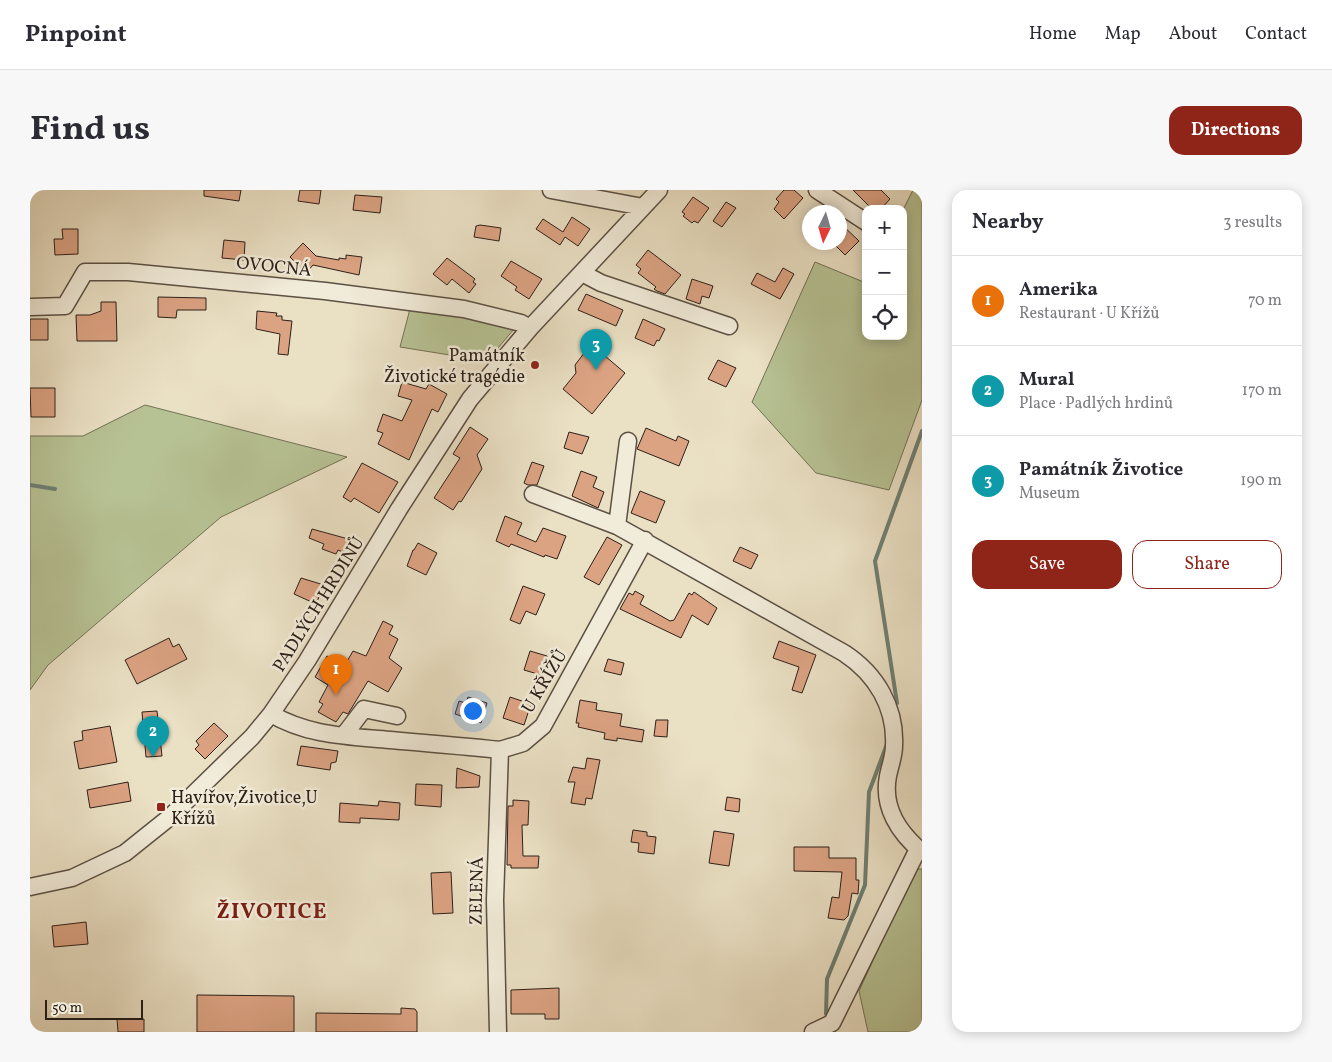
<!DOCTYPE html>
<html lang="en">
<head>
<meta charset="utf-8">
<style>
	:root { --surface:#fff; --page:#f7f7f7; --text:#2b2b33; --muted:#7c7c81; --line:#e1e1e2; --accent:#8f2418 }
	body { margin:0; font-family:Vollkorn,serif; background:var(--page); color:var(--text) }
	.controls { position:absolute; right:15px; top:15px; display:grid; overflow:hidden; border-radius:10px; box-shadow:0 2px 12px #0003 }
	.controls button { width:45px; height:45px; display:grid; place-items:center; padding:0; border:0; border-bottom:1px solid var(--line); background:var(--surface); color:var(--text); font:25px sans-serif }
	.compass { position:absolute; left:772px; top:15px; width:45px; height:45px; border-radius:50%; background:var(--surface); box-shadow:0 2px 12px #0003; rotate:185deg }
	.scale { position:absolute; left:15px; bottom:12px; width:98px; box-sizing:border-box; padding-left:5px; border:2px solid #2d2019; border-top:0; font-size:14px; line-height:18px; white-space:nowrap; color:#2d2019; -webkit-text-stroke:4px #f1ebd9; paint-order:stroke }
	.you { position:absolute; left:442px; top:520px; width:18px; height:18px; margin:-12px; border:4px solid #fff; border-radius:50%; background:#1a73e8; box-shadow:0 0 0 8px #1a73e833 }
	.badge { display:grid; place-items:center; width:32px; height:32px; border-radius:50%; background:var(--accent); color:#fff; font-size:16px; font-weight:700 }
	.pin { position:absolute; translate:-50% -41px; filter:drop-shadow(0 1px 2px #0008) }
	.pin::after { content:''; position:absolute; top:26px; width:18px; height:15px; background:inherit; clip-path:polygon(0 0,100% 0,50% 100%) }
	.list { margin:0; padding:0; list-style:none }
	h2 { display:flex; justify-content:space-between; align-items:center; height:65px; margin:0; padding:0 20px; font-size:21px }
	h2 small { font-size:16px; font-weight:400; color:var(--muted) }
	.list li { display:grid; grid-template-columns:32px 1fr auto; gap:15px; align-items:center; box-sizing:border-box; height:90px; padding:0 20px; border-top:1px solid var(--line) }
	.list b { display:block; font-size:19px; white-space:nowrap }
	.list p { margin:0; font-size:16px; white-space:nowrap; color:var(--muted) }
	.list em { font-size:16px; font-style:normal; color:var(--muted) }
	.actions { display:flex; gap:10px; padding:15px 20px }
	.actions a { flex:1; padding:11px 0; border:1px solid var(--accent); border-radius:15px; text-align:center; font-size:18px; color:var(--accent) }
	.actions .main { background:var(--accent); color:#fff }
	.icon { flex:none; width:28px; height:28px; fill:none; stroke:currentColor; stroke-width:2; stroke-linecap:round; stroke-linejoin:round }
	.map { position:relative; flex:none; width:892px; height:842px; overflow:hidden; border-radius:15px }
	header { display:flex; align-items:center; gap:30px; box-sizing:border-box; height:70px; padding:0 25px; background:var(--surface); border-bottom:1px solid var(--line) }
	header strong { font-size:24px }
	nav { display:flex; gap:28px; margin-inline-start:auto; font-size:18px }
	.intro { display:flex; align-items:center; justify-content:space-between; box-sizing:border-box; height:120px; padding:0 30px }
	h1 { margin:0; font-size:35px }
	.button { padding:12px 22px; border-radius:15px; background:var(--accent); color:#fff; font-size:18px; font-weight:700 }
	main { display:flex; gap:30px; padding:0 30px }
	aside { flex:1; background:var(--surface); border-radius:15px; box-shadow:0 2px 12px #0003 }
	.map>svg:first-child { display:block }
</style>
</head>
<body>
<header>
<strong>Pinpoint</strong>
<nav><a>Home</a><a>Map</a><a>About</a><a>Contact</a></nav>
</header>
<div class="intro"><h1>Find us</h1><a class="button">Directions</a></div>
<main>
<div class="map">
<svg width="892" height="842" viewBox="0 0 892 842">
	<rect width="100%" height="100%" fill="#eae0c4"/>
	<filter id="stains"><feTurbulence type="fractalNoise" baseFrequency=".004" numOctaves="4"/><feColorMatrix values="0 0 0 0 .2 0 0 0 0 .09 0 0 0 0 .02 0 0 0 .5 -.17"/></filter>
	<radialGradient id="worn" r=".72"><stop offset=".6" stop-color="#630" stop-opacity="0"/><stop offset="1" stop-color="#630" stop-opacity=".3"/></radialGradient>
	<path fill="#b7c294" stroke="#727156" d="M883,0H892V210L859,300L786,283L722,212L785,72L836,93V146H873V20Z
		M381,115L484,139L457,171L370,157Z
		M115,215L317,267L191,327L18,475L0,500V246H53Z
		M888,679H892V842H838L829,801L883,683Z"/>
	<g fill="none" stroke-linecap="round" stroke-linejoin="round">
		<path stroke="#6e7f72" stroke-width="4" d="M0,295L25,299
			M867,513L845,371L892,241
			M796,824L797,789L835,695L839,602L857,554"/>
	</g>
	<path fill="#dca383" stroke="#2d2019" d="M174,0H211L209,11L174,6Z
		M270,0H291L289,14L268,11Z
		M754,0H764L773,8L754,29L744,19L749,12L746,9Z
		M823,0H851L860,9L851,19H842Z
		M325,5L352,7L350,23L323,20Z
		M663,7L679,18L668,33L664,31L662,33L653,26L655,24L652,22Z
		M696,12L706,18L692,37L683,31Z
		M542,27L560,39L548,56L535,47L530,55L506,39L513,29L533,42Z
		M810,33L829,51L815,65L802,52H810Z
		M450,35L471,38L469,51L444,47L446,36Z
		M32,39H48V64L25,65L24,49H33Z
		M194,50L215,52L214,70L192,68Z
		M273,53L286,66L309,70V68L316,69V65L332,67L329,85L283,75L276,83L260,67Z
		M618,60L651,85L635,104L627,101L624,99L626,97L608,83L611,79L606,75Z
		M417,68L445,89L443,92L446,94L439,103L422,89L417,95L403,84Z
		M481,71L512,89L499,109L485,100L487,97L471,86Z
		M753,78L764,84L750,109L721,94L727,83L745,92Z
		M662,89L683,96L679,108L672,106L670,114L656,109Z
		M556,104L593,120L586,136L548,120Z
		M128,107L176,108V120H147L146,128L128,127Z
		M71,112H86L87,151H47L46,125H60L71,121Z
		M227,121L247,123L246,126H252V130L262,131L258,165L248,164L250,144L226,139Z
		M0,129H18V150H0Z
		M613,129L635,139L629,151L627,150L624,156L605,148Z
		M561,154L595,183L562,224L533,199L546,183L545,175Z
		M688,170L706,178L696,197L678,189Z
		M372,192L396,199L399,194L417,204L408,222L402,219L379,270L348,254L353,243L347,241L353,224L372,231L382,210L368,206Z
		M0,198H25V227H1Z
		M440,237L458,249L447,265L452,279L431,312L429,311L423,320L404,308L430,268L423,264Z
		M616,238L646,251L648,246L659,251L649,276L607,259Z
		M539,242L559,247L552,264L534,258Z
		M502,272L514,276L507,295H498L494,293Z
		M332,273L368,292L349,323L324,308L321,312L313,307Z
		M551,281L567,287L563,297L574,302L568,318L542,306Z
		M610,301L635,311L626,333L601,323Z
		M475,326L492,333L487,344L506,352L513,338L536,346L527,369L515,365L514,367L481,354L479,357L466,351Z
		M282,339L322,350L317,364L308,360L306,364L292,359L294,354L279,348Z
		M577,347L592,355L569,395L554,387Z
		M388,353L407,363L396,385L377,376L383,360H384Z
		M710,357L728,365L721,379L703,371Z
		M271,388L294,395L286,414L264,404Z
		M493,396L515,404L506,425L496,421L490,434L480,430Z
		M605,401L614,406L610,414L640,431L644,430L659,403L662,405L664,402L687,418L678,435L662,425L651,448L590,419L599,403L603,405Z
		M353,431L363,436L359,444L368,449L359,468L372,478L358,502L338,491L318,524L313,522L306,532L288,522L293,514L289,512L298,495L285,487L297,466L310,474L312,471L316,473L323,461L336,466Z
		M139,448L143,457L149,454L157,469L107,494L95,470Z
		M749,451L786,465L772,503L762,500L769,477L743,468Z
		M500,461L517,466L511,485L494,480Z
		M578,469L594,473L591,485L574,481Z
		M438,507L457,513L451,533L425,524L429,511L436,513Z
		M480,507L501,514L494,535L473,528Z
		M550,510L567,513L566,520L592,524L590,536L614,540L612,552L587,548V551L574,549L575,543L548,537L549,533H546Z
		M127,521L132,566L116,567L112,522Z
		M626,530H638L637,547L624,546Z
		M184,533L198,546L175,569L165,559L169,555L166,551Z
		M80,536L87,572L49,579L44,552L53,550L52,541Z
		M271,556L308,561L306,572L301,573L300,580L267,575Z
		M557,568L570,570L562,609L556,608L555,615L541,613L545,592H538L543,577L555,579Z
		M427,578L450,586L449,597L426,598Z
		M98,592L101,611L60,618L57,600Z
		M386,594L412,595L411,617L385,615Z
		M697,607L710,609L709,622L695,620Z
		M483,610L499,611L498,635H492L493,666H509L508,678H481V675H477L478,616H483Z
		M349,611L370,613L369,630L330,628V633L309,632L310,613L348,616Z
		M603,640L617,642V646L626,647L624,664L608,662L609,653L601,652Z
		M684,641L704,644L699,676L679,673Z
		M764,657H799V668H826V690H829L828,704L822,703L818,726L814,730L798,728L802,707L809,708L812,682L764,681Z
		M421,682L423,723L403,724L401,683Z
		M56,732L58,754L24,757L22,736Z
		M529,798V829H515V824H481V800Z
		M167,805L264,806V842H167Z
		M371,818L385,819L387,822V842H286V823L371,824Z
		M87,829H114V842H88Z"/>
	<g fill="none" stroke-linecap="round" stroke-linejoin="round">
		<defs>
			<path id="minor" d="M521,0L613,17
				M787,0L836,32
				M552,83L571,93L699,136
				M0,117L35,116L55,82H98L295,101L434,119L491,133L500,138
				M598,251L587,336L814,463C846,484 866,517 864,556C864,566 860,576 858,586C852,617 869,643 892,662
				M503,304L587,336
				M241,524C279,546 317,546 360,550C396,553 433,556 470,560L493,553L513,536L615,350
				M314,545L334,519L367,526
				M0,697L42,688L95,663L140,627L222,547L241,524L277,471L369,319L440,209L500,138L629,0
				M468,842L465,710L470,560
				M783,842L802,833L888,659"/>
		</defs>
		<use href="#minor" stroke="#5c5044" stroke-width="19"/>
		<use href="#minor" stroke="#f1ebd9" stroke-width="16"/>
	</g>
	<g fill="#8f2418" stroke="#f1ebd9" stroke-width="2">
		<circle cx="505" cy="175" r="5"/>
		<rect x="126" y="612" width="10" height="10" rx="2.5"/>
	</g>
	<g text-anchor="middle" stroke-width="5" stroke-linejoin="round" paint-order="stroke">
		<g font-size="18" fill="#2d2019" stroke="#f1ebd9">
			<text transform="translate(244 76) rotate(6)" y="6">OVOCNÁ</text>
			<text transform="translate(288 414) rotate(-58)" y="6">PADLÝCH HRDINŮ</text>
			<text transform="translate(514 491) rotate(-59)" y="6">U KŘÍŽŮ</text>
			<text transform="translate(446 701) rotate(-89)" y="6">ZELENÁ</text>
		</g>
		<g font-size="18" fill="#2d2019" stroke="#f1ebd9" text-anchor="end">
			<text x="495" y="171">Památník<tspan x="495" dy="21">Životické tragédie</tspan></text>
			<text x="141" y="613" text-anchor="start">Havířov,Životice,U<tspan x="141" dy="21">Křížů</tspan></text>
		</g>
		<g font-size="22" font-weight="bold" letter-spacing="1" fill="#7a1f14" stroke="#f1ebd9">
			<text x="242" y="728">ŽIVOTICE</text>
		</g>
	</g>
	<rect width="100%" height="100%" filter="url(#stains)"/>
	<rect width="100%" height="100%" fill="url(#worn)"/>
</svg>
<div class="controls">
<button>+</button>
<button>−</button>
<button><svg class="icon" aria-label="locate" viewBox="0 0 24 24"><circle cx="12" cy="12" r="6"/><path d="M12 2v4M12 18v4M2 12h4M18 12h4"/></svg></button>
</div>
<svg class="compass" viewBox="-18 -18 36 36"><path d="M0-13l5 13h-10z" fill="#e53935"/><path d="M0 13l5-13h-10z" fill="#7c7c81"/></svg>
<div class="scale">50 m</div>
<div class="you"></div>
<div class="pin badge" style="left:306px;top:505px;background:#e8710a">1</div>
<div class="pin badge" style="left:123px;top:567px;background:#0f9aa8">2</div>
<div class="pin badge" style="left:566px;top:180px;background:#0f9aa8">3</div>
</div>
<aside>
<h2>Nearby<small>3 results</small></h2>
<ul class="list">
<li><span class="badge" style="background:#e8710a">1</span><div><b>Amerika</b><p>Restaurant · U Křížů</p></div><em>70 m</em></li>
<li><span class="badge" style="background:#0f9aa8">2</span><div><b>Mural</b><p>Place · Padlých hrdinů</p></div><em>170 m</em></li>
<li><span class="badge" style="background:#0f9aa8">3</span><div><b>Památník Životice</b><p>Museum</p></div><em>190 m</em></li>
</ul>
<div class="actions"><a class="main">Save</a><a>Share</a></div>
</aside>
</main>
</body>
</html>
